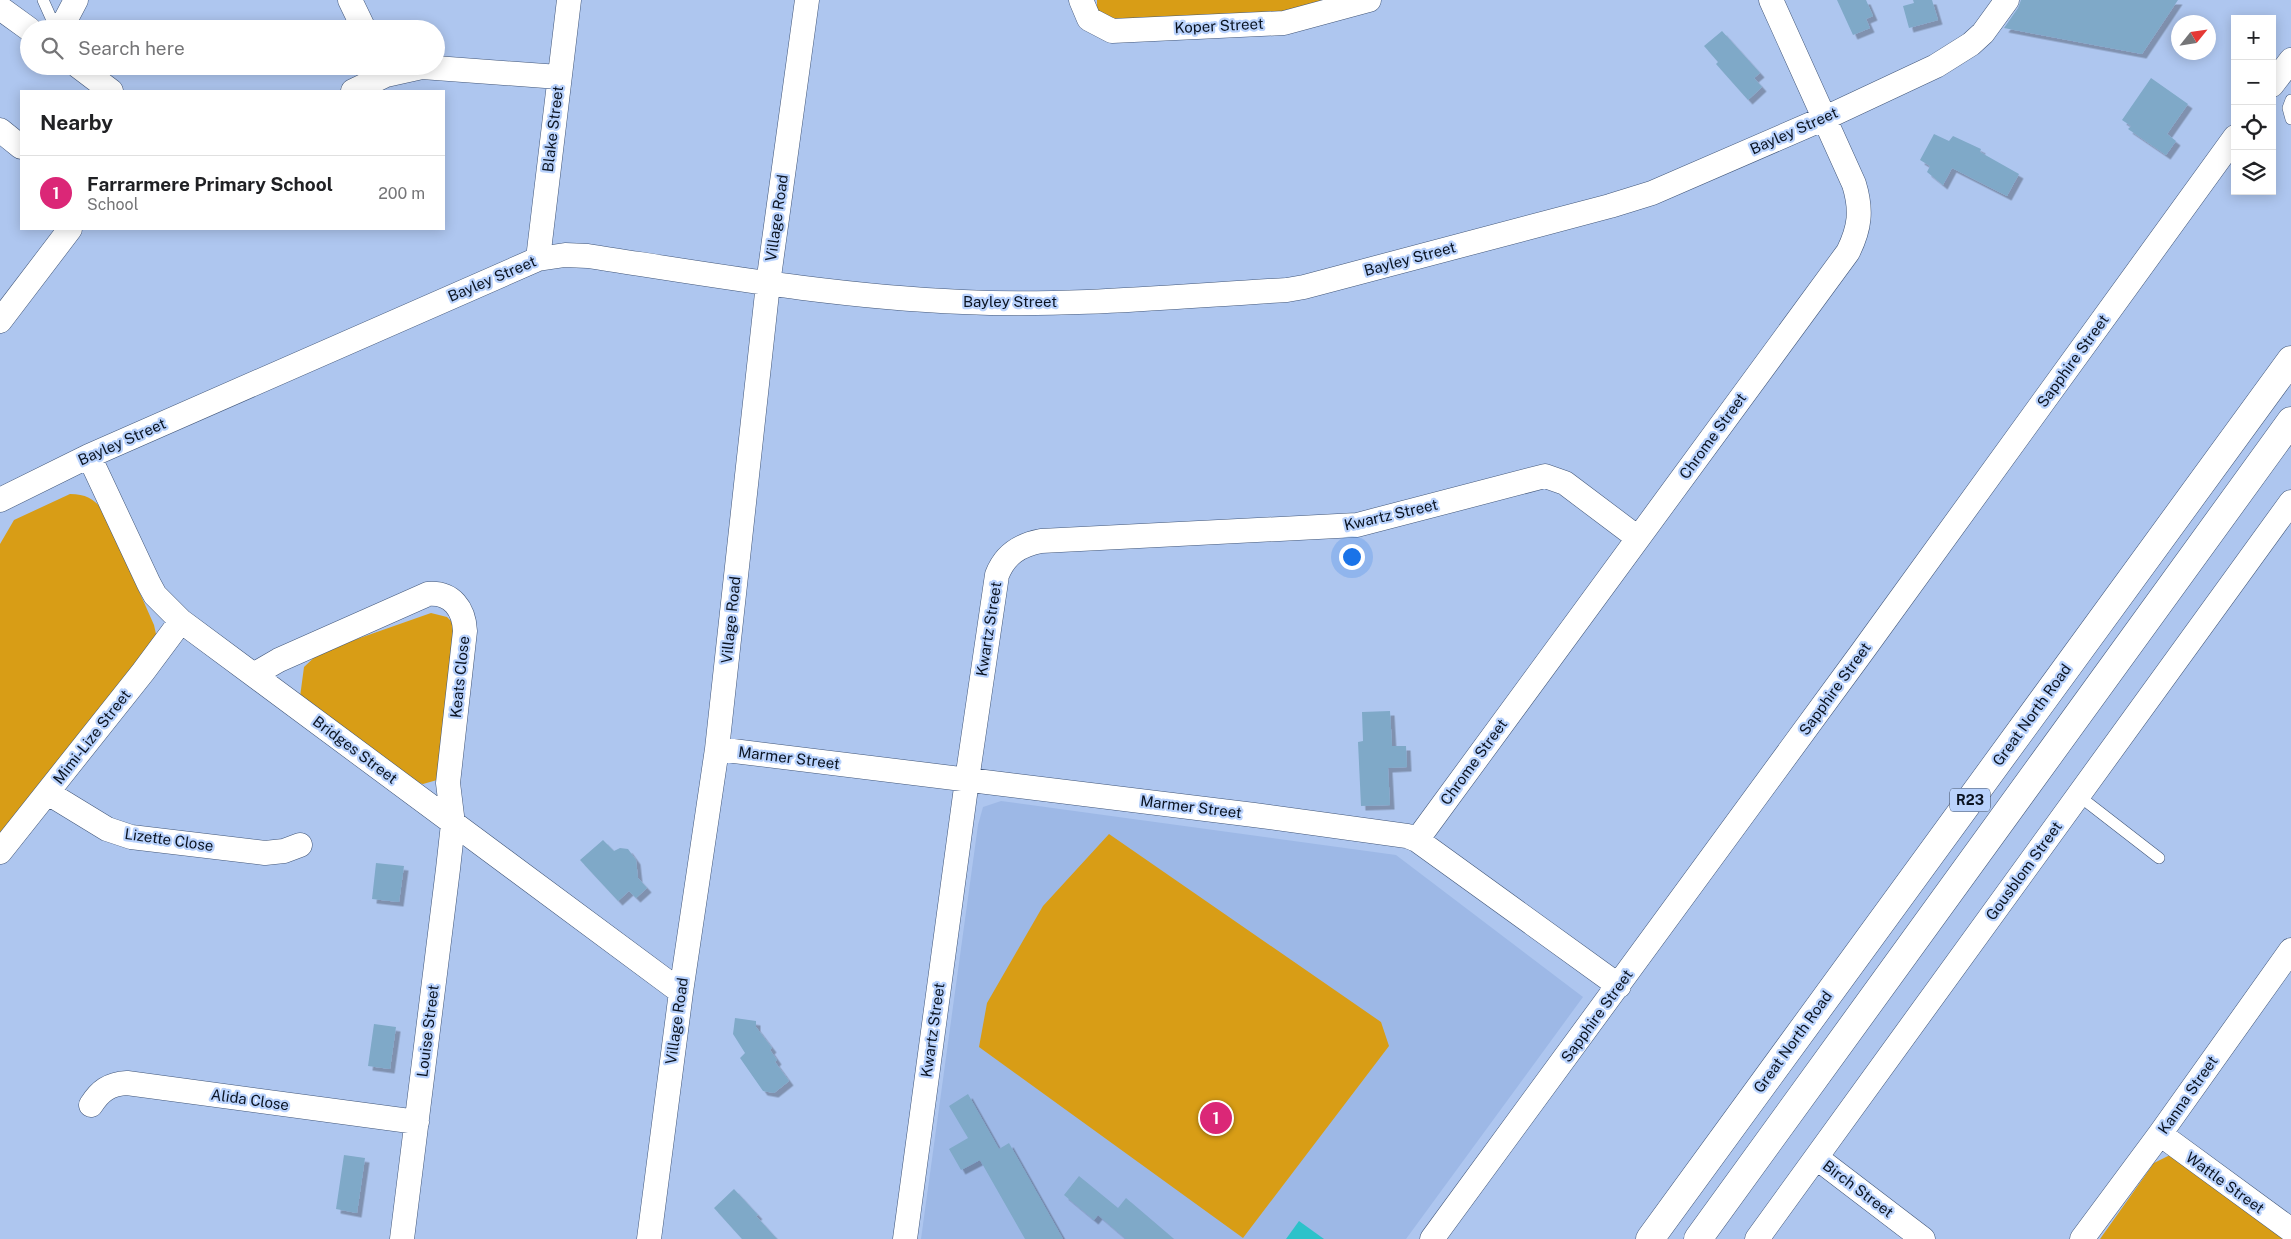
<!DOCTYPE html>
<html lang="en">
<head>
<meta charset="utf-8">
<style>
	:root { --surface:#fff; --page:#f6f6f6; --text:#202124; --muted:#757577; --line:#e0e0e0; --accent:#db2777 }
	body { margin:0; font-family:"Public Sans",sans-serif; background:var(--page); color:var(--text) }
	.controls { position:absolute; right:15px; top:15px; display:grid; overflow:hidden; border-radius:0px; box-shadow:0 2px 12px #0003 }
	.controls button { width:45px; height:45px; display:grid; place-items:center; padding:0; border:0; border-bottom:1px solid var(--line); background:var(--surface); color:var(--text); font:25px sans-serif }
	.compass { position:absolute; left:2171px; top:15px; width:45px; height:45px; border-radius:50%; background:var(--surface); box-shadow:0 2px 12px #0003; rotate:60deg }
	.you { position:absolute; left:1351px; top:556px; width:18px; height:18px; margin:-12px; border:4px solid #fff; border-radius:50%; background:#1a73e8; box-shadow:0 0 0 8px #1a73e833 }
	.badge { display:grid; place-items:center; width:32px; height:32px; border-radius:50%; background:var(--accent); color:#fff; font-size:16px; font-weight:700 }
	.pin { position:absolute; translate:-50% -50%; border:2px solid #fff; box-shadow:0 1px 5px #0006 }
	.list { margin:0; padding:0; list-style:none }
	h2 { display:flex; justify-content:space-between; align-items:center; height:65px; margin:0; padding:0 20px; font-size:21px }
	h2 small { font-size:16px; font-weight:400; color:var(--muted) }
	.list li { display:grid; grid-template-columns:32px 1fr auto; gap:15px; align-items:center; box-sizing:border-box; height:75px; padding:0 20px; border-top:1px solid var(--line) }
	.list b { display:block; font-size:19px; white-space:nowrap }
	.list p { margin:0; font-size:16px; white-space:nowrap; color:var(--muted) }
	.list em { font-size:16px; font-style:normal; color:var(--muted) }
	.icon { flex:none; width:28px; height:28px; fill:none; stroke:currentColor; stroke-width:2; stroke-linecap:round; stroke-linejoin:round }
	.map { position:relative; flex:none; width:2291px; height:1239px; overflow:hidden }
	.search { position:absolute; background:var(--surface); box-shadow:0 2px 12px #0003; left:20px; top:20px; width:425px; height:55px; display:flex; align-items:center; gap:12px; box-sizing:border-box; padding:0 18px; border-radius:28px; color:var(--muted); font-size:19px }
	.panel { position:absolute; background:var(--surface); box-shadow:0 2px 12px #0003; left:20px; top:90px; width:425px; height:140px; border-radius:0px }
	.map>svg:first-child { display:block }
</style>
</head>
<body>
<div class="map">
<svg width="2291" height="1239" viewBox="0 0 2291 1239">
	<defs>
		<filter id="shadow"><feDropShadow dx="4.5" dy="4.5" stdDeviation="0" flood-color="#0004"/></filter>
	</defs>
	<rect width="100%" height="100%" fill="#aec6ef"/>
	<path fill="#9db8e6" d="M1001,801L1396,855L1583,997L1406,1239H921L978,825L983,807Z"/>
	<path fill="#d89d16" d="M1097,0H1332L1283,14L1123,30L1097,11Z
		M70,494C86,494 95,499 104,512L154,625L158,643L0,850V544L14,520Z
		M431,613L447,617L459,629L437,780L423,784L410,781L300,697L304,667L320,652Z
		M1109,834L1381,1022L1389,1046L1243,1238L979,1047L987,1003L1043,906Z
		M2172,1154L2291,1239H2100L2154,1163Z"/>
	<path fill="#2cc2ca" d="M1299,1221L1324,1239H1286Z"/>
	<path fill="#7fa9c8" filter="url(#shadow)" d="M1837,0H1866L1873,16L1866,19L1870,28L1853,35Z
		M1913,0H1932L1938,20L1909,28L1903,6L1914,3Z
		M2021,0H2178L2142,54L2004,28L2018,8Z
		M1722,31L1760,73L1754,78L1762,87L1748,100L1716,64L1718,62L1704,46Z
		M2151,78L2188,104L2167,134L2176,141L2166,155L2128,129L2131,126L2122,120Z
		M1934,134L1949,141L1953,136L1981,149L1980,152L2019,174L2007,196L1952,168L1943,185L1927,172L1930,166L1920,160Z
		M1390,711L1392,746H1406L1407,767L1388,768L1390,805L1361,806L1358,742L1363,741L1362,712Z
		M603,840L614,851L620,848L628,849L636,860L638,878L647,888L636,898L629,891L618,901L580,860Z
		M376,863L404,866L399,902L372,899Z
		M735,1018L756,1021V1027L772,1048L770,1050L777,1060L775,1062L789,1081L774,1093L763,1091L740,1058L745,1053L733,1034Z
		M374,1024L396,1027L390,1069L368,1066Z
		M968,1094L999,1149L1009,1143L1063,1239H1025L980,1160L961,1170L949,1149L968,1138L949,1106Z
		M344,1155L365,1158L357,1213L336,1209Z
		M1079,1176L1118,1208L1126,1198L1174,1239H1126L1098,1215L1094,1220L1064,1195Z
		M734,1189L758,1215L756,1216L777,1239H742L714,1208Z"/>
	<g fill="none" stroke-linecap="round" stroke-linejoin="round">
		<defs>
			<path id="service" d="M43,0L56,29
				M2291,100L2288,108L2291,119
				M2079,796L2159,858"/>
			<path id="minor" d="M350,0L364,29
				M1081,0L1089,19L1112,31L1284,23L1369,0
				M0,8L29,29
				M57,29L66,19L76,0
				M78,66L111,91
				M2272,85L2291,60
				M353,91L386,75L422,67L559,77
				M0,130L21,147
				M538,259L569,0
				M0,321L70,229
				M89,456L149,584L155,595L181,621L681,992
				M0,500L89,456L538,259L565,255L588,256C712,275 837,297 963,302C1071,307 1180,296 1287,290L1304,287L1610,206L1652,193L1825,118L1936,66L1971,44L1983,33L2007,0
				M255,674L279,660L428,594C452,592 464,609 465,631L448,783L453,824L448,869L402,1239
				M717,749L1254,815L1407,836L1417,840L1619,986
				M48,793L107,829L131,837L265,853L284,851L300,845
				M1417,840L1848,252C1860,228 1862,210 1854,184L1771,0
				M0,852L143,672L181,621
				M91,1105C100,1091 109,1084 127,1083L417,1122
				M2160,1134L2291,1230
				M1817,1158L1923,1239
				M649,1239L681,992L717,749L768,284L807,0
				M905,1239L967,780L997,575C1005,554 1020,545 1041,541L1357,525L1545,476L1565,483L1638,538
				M1432,1239L1862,652L2235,137
				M1757,1239L2291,502
				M2082,1239L2160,1134L2291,950"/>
			<path id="primary" d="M1650,1239L2291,360
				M1698,1239L2291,421"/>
		</defs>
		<use href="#service" stroke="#415679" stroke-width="12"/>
		<use href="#minor" stroke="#415679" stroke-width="25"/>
		<use href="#primary" stroke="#415679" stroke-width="29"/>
		<use href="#service" stroke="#fff" stroke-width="11"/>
		<use href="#minor" stroke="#fff" stroke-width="24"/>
		<use href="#primary" stroke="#fff" stroke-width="28"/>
	</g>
	<g text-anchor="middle" stroke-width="4.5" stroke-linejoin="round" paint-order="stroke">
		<rect fill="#bad3fd" stroke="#3f4d63" stroke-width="1" x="1950" y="788.5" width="40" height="23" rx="4"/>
		<g font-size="14" font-weight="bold" fill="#0a1321">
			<text x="1970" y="805">R23</text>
		</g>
		<g font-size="15" fill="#0a1321" stroke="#bad3fd">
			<text transform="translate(1219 26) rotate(-3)" y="5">Koper Street</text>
			<text transform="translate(553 129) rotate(-83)" y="5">Blake Street</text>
			<text transform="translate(1794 131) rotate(-24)" y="5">Bayley Street</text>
			<text transform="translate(777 218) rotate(-82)" y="5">Village Road</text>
			<text transform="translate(1410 259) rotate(-15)" y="5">Bayley Street</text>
			<text transform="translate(492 279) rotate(-23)" y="5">Bayley Street</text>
			<text x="1010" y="307">Bayley Street</text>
			<text transform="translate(2073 361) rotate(-54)" y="5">Sapphire Street</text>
			<text transform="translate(1713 436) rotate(-54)" y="5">Chrome Street</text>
			<text transform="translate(122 442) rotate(-24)" y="5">Bayley Street</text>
			<text transform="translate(1391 515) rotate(-13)" y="5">Kwartz Street</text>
			<text transform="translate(731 620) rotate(-84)" y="5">Village Road</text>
			<text transform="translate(989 629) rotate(-81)" y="5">Kwartz Street</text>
			<text transform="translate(460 677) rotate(-84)" y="5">Keats Close</text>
			<text transform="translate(1835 689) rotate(-54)" y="5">Sapphire Street</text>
			<text transform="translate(2032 715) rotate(-54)" y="5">Great North Road</text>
			<text transform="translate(92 737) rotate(-52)" y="5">Mimi-Lize Street</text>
			<text transform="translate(355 750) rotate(37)" y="5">Bridges Street</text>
			<text transform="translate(789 758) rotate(7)" y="5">Marmer Street</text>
			<text transform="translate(1474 762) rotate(-54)" y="5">Chrome Street</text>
			<text transform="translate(1191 807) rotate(7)" y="5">Marmer Street</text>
			<text transform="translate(169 840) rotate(8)" y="5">Lizette Close</text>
			<text transform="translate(2024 871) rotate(-54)" y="5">Gousblom Street</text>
			<text transform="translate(1597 1016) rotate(-54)" y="5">Sapphire Street</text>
			<text transform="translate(677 1021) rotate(-82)" y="5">Village Road</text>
			<text transform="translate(933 1030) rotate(-82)" y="5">Kwartz Street</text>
			<text transform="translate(428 1031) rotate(-83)" y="5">Louise Street</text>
			<text transform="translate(1793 1042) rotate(-54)" y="5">Great North Road</text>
			<text transform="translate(2188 1095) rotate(-55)" y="5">Kanna Street</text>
			<text transform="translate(250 1100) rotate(8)" y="5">Alida Close</text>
			<text transform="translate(2225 1183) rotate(36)" y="5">Wattle Street</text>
			<text transform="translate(1858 1189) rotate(37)" y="5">Birch Street</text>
		</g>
	</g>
</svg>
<div class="controls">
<button>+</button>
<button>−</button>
<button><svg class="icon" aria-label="locate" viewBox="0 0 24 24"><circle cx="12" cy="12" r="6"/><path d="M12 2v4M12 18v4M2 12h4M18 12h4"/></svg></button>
<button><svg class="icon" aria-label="layers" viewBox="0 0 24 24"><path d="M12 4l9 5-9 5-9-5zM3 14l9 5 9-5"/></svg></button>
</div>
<svg class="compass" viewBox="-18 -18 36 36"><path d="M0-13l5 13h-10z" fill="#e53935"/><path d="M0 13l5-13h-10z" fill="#757577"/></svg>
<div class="you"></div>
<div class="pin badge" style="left:1216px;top:1118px">1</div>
<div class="search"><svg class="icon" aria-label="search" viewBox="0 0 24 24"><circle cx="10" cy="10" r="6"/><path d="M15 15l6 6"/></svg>Search here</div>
<section class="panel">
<h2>Nearby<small></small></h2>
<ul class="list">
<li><span class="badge">1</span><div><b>Farrarmere Primary School</b><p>School</p></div><em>200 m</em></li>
</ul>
</section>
</div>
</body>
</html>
